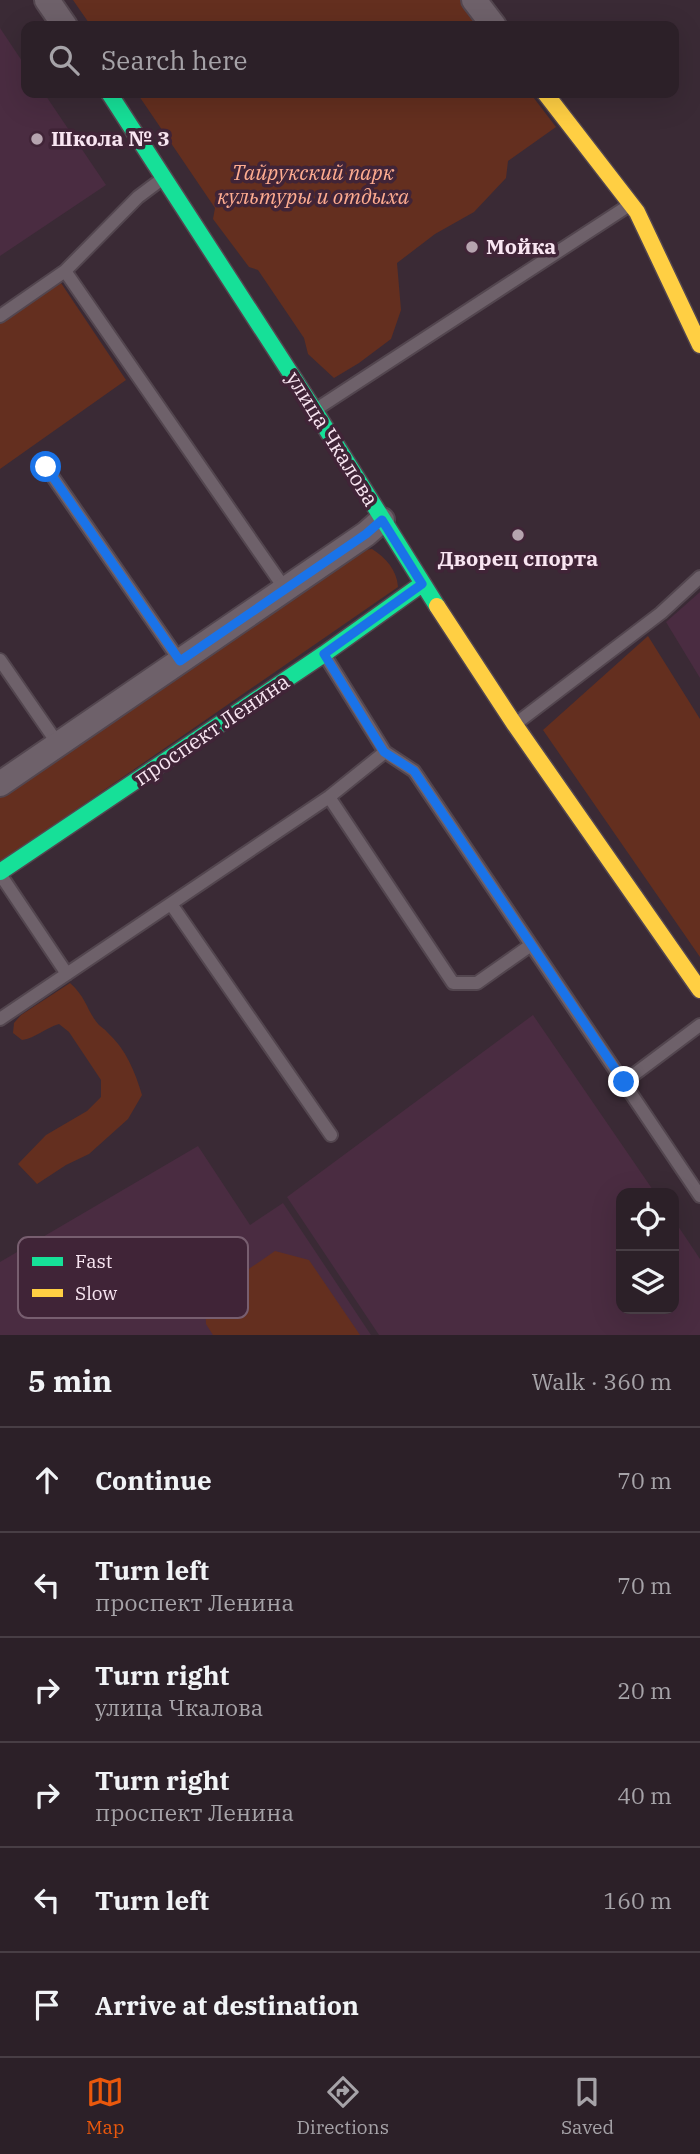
<!DOCTYPE html>
<html lang="en">
<head>
<meta charset="utf-8">
<style>
	:root { --surface:#2c2028; --page:#342830; --text:#f1f3f6; --muted:#a6a3a8; --line:#483e45; --accent:#ea580c }
	body { margin:0; font-family:"IBM Plex Serif",serif; background:var(--page); color:var(--text) }
	.controls { position:absolute; right:21px; bottom:21px; display:grid; overflow:hidden; border-radius:14px; box-shadow:0 7px 28px #0002 }
	.controls button { width:63px; height:63px; display:grid; place-items:center; padding:0; border:0; border-bottom:2px solid var(--line); background:var(--surface); color:var(--text); font:35px sans-serif }
	.stop { position:absolute; width:21px; height:21px; margin:-16px; border:5px solid #1a73e8; border-radius:50%; background:#fff }
	.stop.end { background:#1a73e8; border-color:#fff; box-shadow:0 2px 7px #0008 }
	.list { margin:0; padding:0; list-style:none }
	h2 { display:flex; justify-content:space-between; align-items:center; height:91px; margin:0; padding:0 28px; font-size:30px }
	h2 small { font-size:23px; font-weight:400; color:var(--muted) }
	.list li { display:grid; grid-template-columns:46px 1fr auto; gap:21px; align-items:center; box-sizing:border-box; height:105px; padding:0 28px; border-top:2px solid var(--line) }
	.list b { display:block; font-size:26px; white-space:nowrap }
	.list p { margin:0; font-size:23px; white-space:nowrap; color:var(--muted) }
	.list em { font-size:23px; font-style:normal; color:var(--muted) }
	.icon { flex:none; width:38px; height:38px; fill:none; stroke:currentColor; stroke-width:2; stroke-linecap:round; stroke-linejoin:round }
	.map { position:relative; flex:none; width:700px; height:1335px; overflow:hidden }
	.search { position:absolute; background:var(--surface); box-shadow:0 7px 28px #0002; left:21px; right:21px; top:21px; height:77px; display:flex; align-items:center; gap:18px; box-sizing:border-box; padding:0 24px; border-radius:14px; color:var(--muted); font-size:26px }
	.sheet { height:721px; background:var(--surface) }
	nav { display:flex; justify-content:space-around; align-items:center; box-sizing:border-box; height:98px; border-top:2px solid var(--line); background:var(--surface); font-size:19px; color:var(--muted) }
	nav a { display:grid; justify-items:center; gap:4px }
	nav .on { color:var(--accent) }
	.map>svg:first-child { display:block }
</style>
</head>
<body>
<div class="map">
<svg width="700" height="1335" viewBox="0 0 700 1335">
	<rect width="100%" height="100%" fill="#3a2a35"/>
	<path fill="#4a2c41" d="M0,28L26,67V93H44L106,185L0,256Z
		M700,592V678L666,622Z
		M533,1015L655,1193H621V1309H674V1220L700,1259V1335H379L287,1197Z
		M198,1146L250,1225L283,1203L371,1335H0V1262Z"/>
	<path fill="#642f1f" d="M73,0H461L481,26H91Z
		M137,93H530L556,127L508,161L506,178L474,212L435,234L397,263L401,310L391,339L359,363L334,378L308,354L304,338L258,270L249,267L213,219L215,208Z
		M59,280L126,380L0,469V321Z
		M372,549C386,558 397,570 398,587L0,862V796L353,552Z
		M648,636L700,719V957L543,730Z
		M70,983C87,998 87,1012 99,1025C101,1027 105,1029 107,1032C126,1049 135,1072 142,1095L128,1119L89,1154L66,1165L37,1184L18,1164L46,1135L87,1111L101,1097V1080L69,1032L59,1024C45,1028 36,1038 22,1040L13,1033L14,1023L21,1015Z
		M275,1251L309,1260L360,1335H213L206,1324L205,1299Z"/>
	<g fill="none" stroke-linecap="round" stroke-linejoin="round">
		<defs>
			<path id="lane" d="M65,271L285,589
				M0,316L65,271L138,197L162,179
				M315,410L628,206
				M46,467L180,661
				M324,654L385,752L414,771L700,1196
				M0,660L58,744
				M518,722L661,613L700,577
				M329,797L453,983H477L531,945
				M0,874L67,974
				M171,904L331,1135
				M0,1019L329,797L385,752
				M624,1082L700,1025"/>
			<path id="street" d="M47,0L65,26
				M474,0L494,26
				M0,784L366,534L382,520"/>
			<path id="fast" d="M109,93L315,411L437,606
				M0,872L324,654L422,584"/>
			<path id="slow" d="M545,93L637,212L700,345
				M437,606L515,725L700,990"/>
		</defs>
		<use href="#lane" stroke="#53464f" stroke-width="16"/>
		<use href="#street" stroke="#53464f" stroke-width="28"/>
		<use href="#fast" stroke="#53464f" stroke-width="19"/>
		<use href="#slow" stroke="#53464f" stroke-width="19"/>
		<use href="#lane" stroke="#6e616a" stroke-width="12"/>
		<use href="#street" stroke="#6e616a" stroke-width="24"/>
		<use href="#fast" stroke="#16e098" stroke-width="16"/>
		<use href="#slow" stroke="#ffcf43" stroke-width="16"/>
	</g>
	<g fill="none" stroke-linecap="round" stroke-linejoin="round">
		<path stroke="#1a73e8" stroke-width="9" d="M46,467L180,661L366,534L382,520L422,584L324,654L384,752L414,771L624,1082"/>
	</g>
	<g fill="#b6a4af" stroke="#402437" stroke-width="2.5">
		<circle cx="37" cy="139" r="7"/>
		<circle cx="472" cy="247" r="7"/>
		<circle cx="518" cy="535" r="7"/>
	</g>
	<g text-anchor="middle" stroke-width="7" stroke-linejoin="round" paint-order="stroke">
		<g font-size="21" font-weight="bold" fill="#f8e5f1" stroke="#402437" text-anchor="start">
			<text x="51" y="146">Школа № 3</text>
			<text x="486" y="254">Мойка</text>
			<text x="518" y="566" text-anchor="middle">Дворец спорта</text>
		</g>
		<g font-size="21" font-style="italic" fill="#feac90" stroke="#402437">
			<text x="313" y="180">Тайрукский парк<tspan x="313" dy="24">культуры и отдыха</tspan></text>
		</g>
		<g font-size="21" fill="#f8e5f1" stroke="#402437">
			<text transform="translate(332 439) rotate(58)" y="7">улица Чкалова</text>
			<text transform="translate(212 730) rotate(-34)" y="7">проспект Ленина</text>
		</g>
	</g>
	<rect x="18" y="1237" width="230" height="81" rx="10" fill="#402437" stroke="#775e6f" stroke-width="2"/>
	<rect x="32" y="1257" width="31" height="9" fill="#16e098"/>
	<rect x="32" y="1289" width="31" height="8" fill="#ffcf43"/>
	<g font-size="19" fill="#f8e5f1">
		<text x="75" y="1268">Fast</text>
		<text x="75" y="1300">Slow</text>
	</g>
</svg>
<div class="controls">
<button><svg class="icon" aria-label="locate" viewBox="0 0 24 24"><circle cx="12" cy="12" r="6"/><path d="M12 2v4M12 18v4M2 12h4M18 12h4"/></svg></button>
<button><svg class="icon" aria-label="layers" viewBox="0 0 24 24"><path d="M12 4l9 5-9 5-9-5zM3 14l9 5 9-5"/></svg></button>
</div>
<div class="stop" style="left:46px;top:467px"></div>
<div class="stop end" style="left:624px;top:1082px"></div>
<div class="search"><svg class="icon" aria-label="search" viewBox="0 0 24 24"><circle cx="10" cy="10" r="6"/><path d="M15 15l6 6"/></svg>Search here</div>
</div>
<section class="sheet">
<h2>5 min<small>Walk · 360 m</small></h2>
<ul class="list">
<li><svg class="icon" aria-label="ahead" viewBox="0 0 24 24"><path d="M12 20V5M6 11l6-6 6 6"/></svg><div><b>Continue</b></div><em>70 m</em></li>
<li><svg class="icon" aria-label="left" viewBox="0 0 24 24"><path d="M17 20v-9H6M10 6l-5 5 5 5"/></svg><div><b>Turn left</b><p>проспект Ленина</p></div><em>70 m</em></li>
<li><svg class="icon" aria-label="right" viewBox="0 0 24 24"><path d="M7 20v-9h11M14 6l5 5-5 5"/></svg><div><b>Turn right</b><p>улица Чкалова</p></div><em>20 m</em></li>
<li><svg class="icon" aria-label="right" viewBox="0 0 24 24"><path d="M7 20v-9h11M14 6l5 5-5 5"/></svg><div><b>Turn right</b><p>проспект Ленина</p></div><em>40 m</em></li>
<li><svg class="icon" aria-label="left" viewBox="0 0 24 24"><path d="M17 20v-9H6M10 6l-5 5 5 5"/></svg><div><b>Turn left</b></div><em>160 m</em></li>
<li><svg class="icon" aria-label="arrive" viewBox="0 0 24 24"><path d="M6 21V4h12l-3 4 3 4H6"/></svg><div><b>Arrive at destination</b></div></li>
</ul>
</section>
<nav>
<a class="on"><svg class="icon" aria-label="map" viewBox="0 0 24 24"><path d="M3 6l6-2 6 2 6-2v14l-6 2-6-2-6 2zM9 4v14M15 6v14"/></svg>Map</a>
<a><svg class="icon" aria-label="directions" viewBox="0 0 24 24"><path d="M12 3l9 9-9 9-9-9zM9 14v-3h6M13 9l2 2-2 2"/></svg>Directions</a>
<a><svg class="icon" aria-label="saved" viewBox="0 0 24 24"><path d="M7 4h10v16l-5-4-5 4z"/></svg>Saved</a>
</nav>
</body>
</html>
